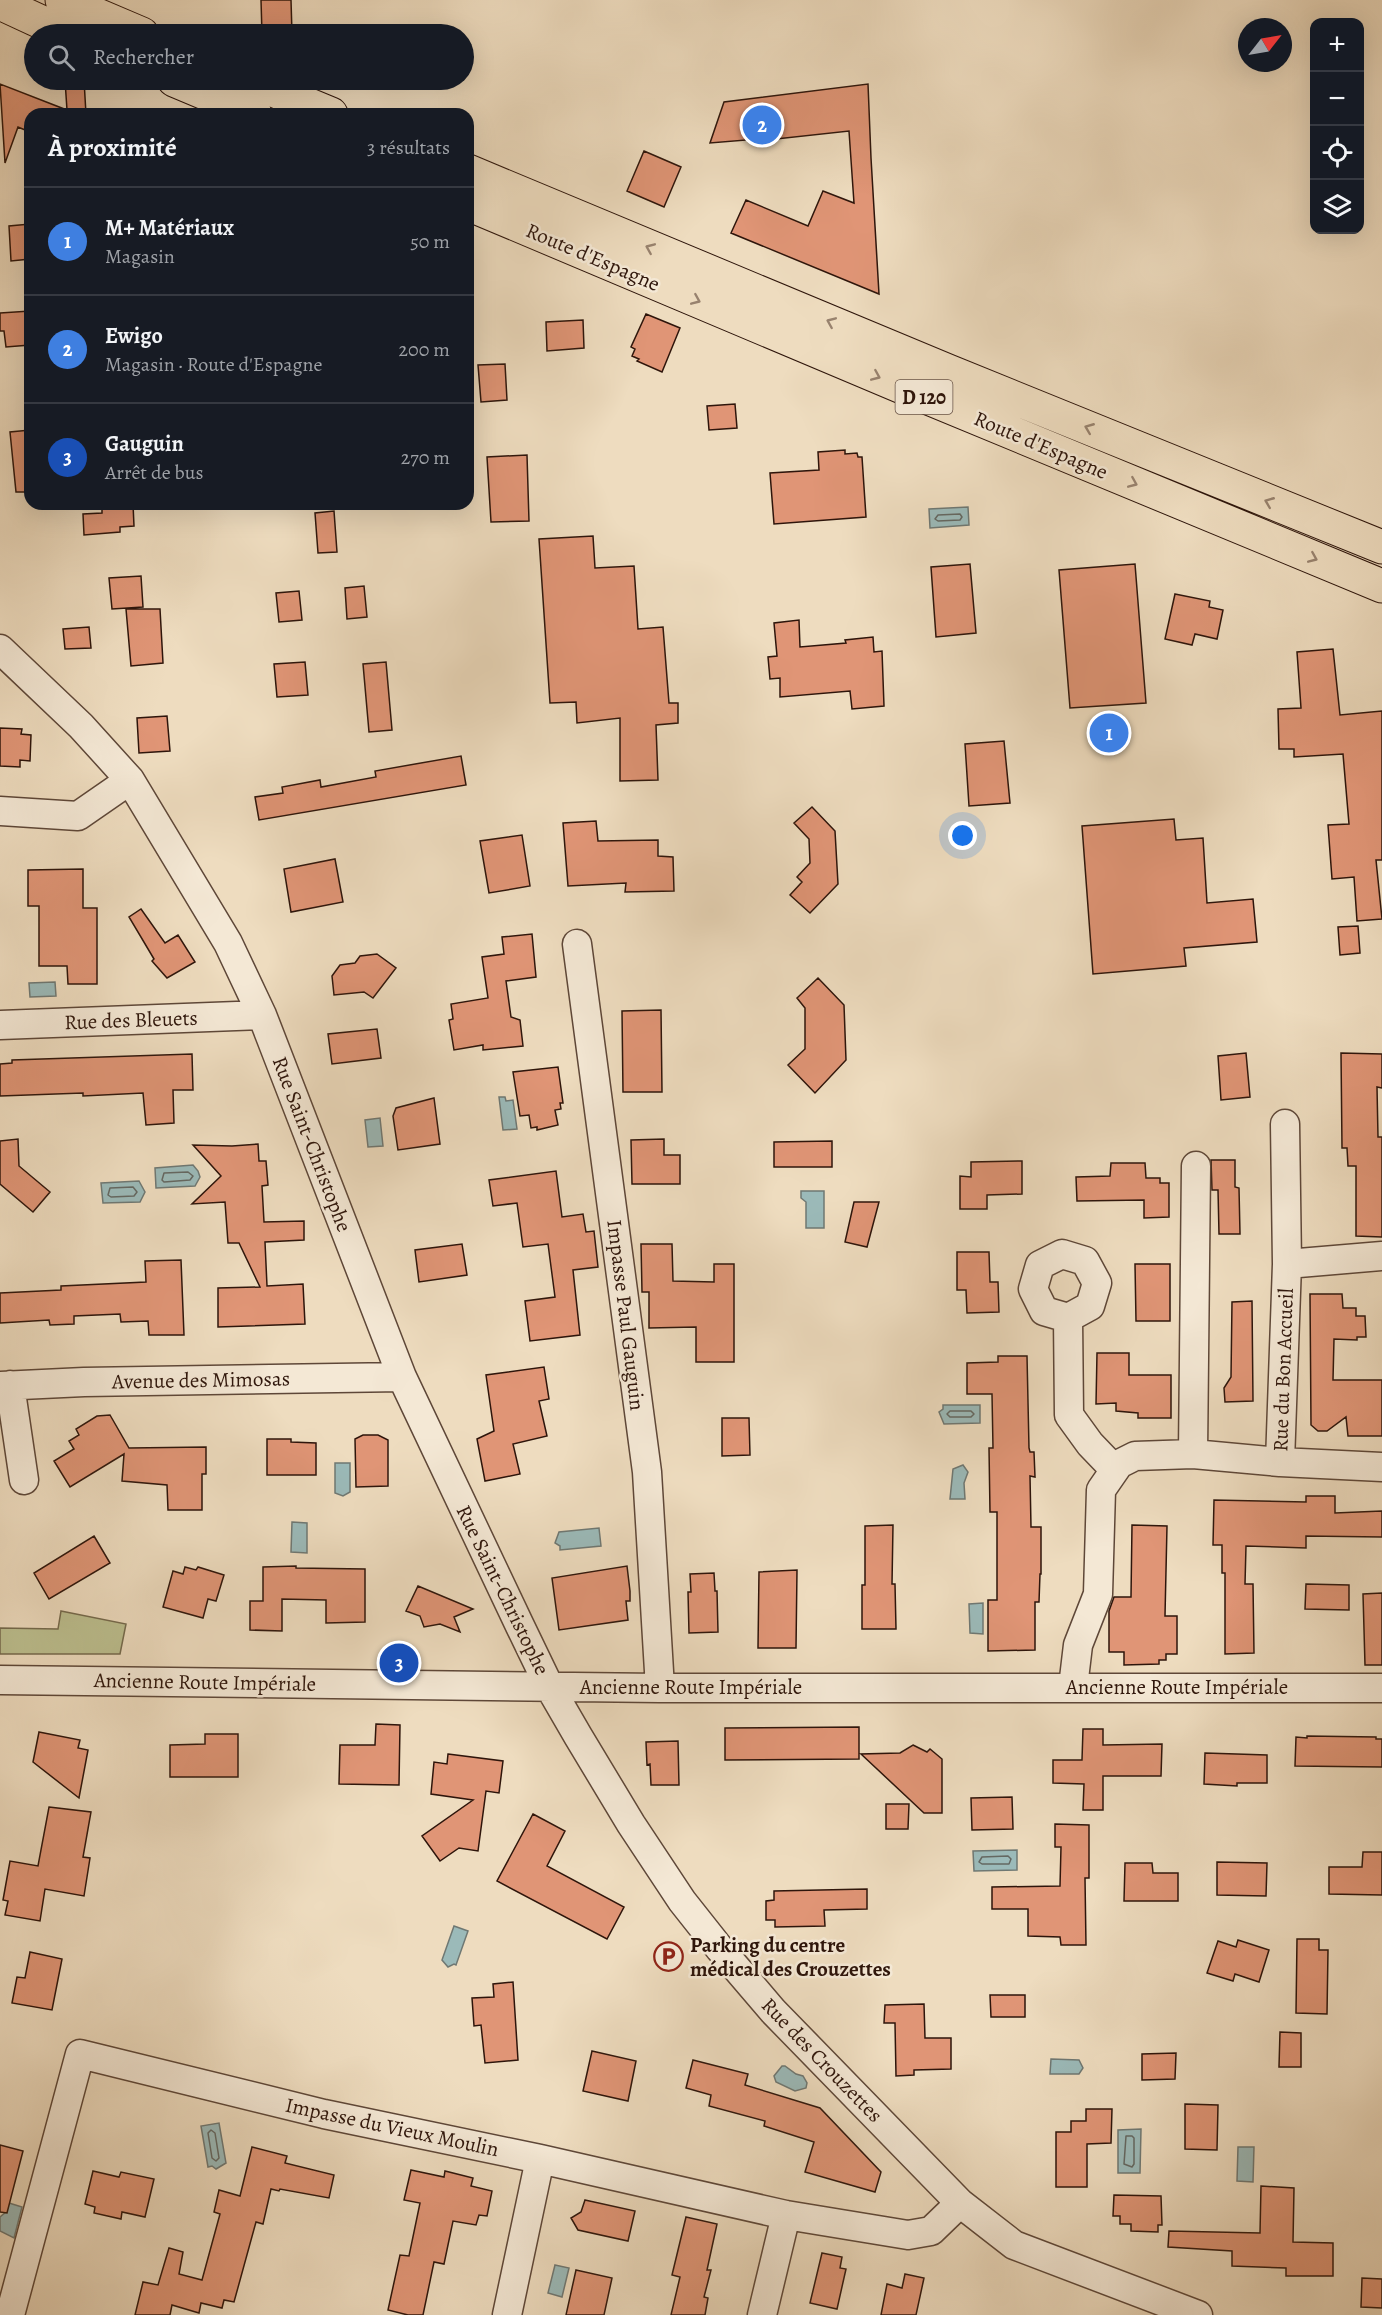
<!DOCTYPE html>
<html lang="fr">
<head>
<meta charset="utf-8">
<style>
	:root { --surface:#171b24; --page:#20242c; --text:#f1f3f6; --muted:#9ea1a6; --line:#363941; --accent:#c59692 }
	body { margin:0; font-family:Alegreya,serif; background:var(--page); color:var(--text) }
	.controls { position:absolute; right:18px; top:18px; display:grid; overflow:hidden; border-radius:12px; box-shadow:0 6px 24px #0002 }
	.controls button { width:54px; height:54px; display:grid; place-items:center; padding:0; border:0; border-bottom:2px solid var(--line); background:var(--surface); color:var(--text); font:30px sans-serif }
	.compass { position:absolute; left:1238px; top:18px; width:54px; height:54px; border-radius:50%; background:var(--surface); box-shadow:0 6px 24px #0002; rotate:59deg }
	.you { position:absolute; left:963px; top:836px; width:21px; height:21px; margin:-15px; border:4px solid #fff; border-radius:50%; background:#1a73e8; box-shadow:0 0 0 9px #1a73e833 }
	.badge { display:grid; place-items:center; width:39px; height:39px; border-radius:50%; background:var(--accent); color:#fff; font-size:20px; font-weight:700 }
	.pin { position:absolute; translate:-50% -50%; border:3px solid #fff; box-shadow:0 2px 6px #0006 }
	.list { margin:0; padding:0; list-style:none }
	h2 { display:flex; justify-content:space-between; align-items:center; height:78px; margin:0; padding:0 24px; font-size:26px }
	h2 small { font-size:20px; font-weight:400; color:var(--muted) }
	.list li { display:grid; grid-template-columns:39px 1fr auto; gap:18px; align-items:center; box-sizing:border-box; height:108px; padding:0 24px; border-top:2px solid var(--line) }
	.list b { display:block; font-size:22px; white-space:nowrap }
	.list p { margin:0; font-size:20px; white-space:nowrap; color:var(--muted) }
	.list em { font-size:20px; font-style:normal; color:var(--muted) }
	.icon { flex:none; width:33px; height:33px; fill:none; stroke:currentColor; stroke-width:2; stroke-linecap:round; stroke-linejoin:round }
	.map { position:relative; flex:none; width:1382px; height:2315px; overflow:hidden }
	.search { position:absolute; background:var(--surface); box-shadow:0 6px 24px #0002; left:24px; top:24px; width:450px; height:66px; display:flex; align-items:center; gap:15px; box-sizing:border-box; padding:0 21px; border-radius:33px; color:var(--muted); font-size:22px }
	.panel { position:absolute; background:var(--surface); box-shadow:0 6px 24px #0002; left:24px; top:108px; width:450px; height:402px; border-radius:18px }
	.map>svg:first-child { display:block }
</style>
</head>
<body>
<div class="map">
<svg width="1382" height="2315" viewBox="0 0 1382 2315">
	<rect width="100%" height="100%" fill="#eedcbf"/>
	<filter id="stains"><feTurbulence type="fractalNoise" baseFrequency=".00333" numOctaves="4"/><feColorMatrix values="0 0 0 0 .2 0 0 0 0 .09 0 0 0 0 .02 0 0 0 .5 -.17"/></filter>
	<radialGradient id="worn" r=".72"><stop offset=".6" stop-color="#630" stop-opacity="0"/><stop offset="1" stop-color="#630" stop-opacity=".3"/></radialGradient>
	<path fill="#bcbf8f" stroke="#756a4d" stroke-width="1.5" d="M61,1611L126,1624L120,1654H0V1628L58,1629Z"/>
	<path fill="#9bbab9" stroke="#6f7873" stroke-width="1.5" d="M968,507L969,525L930,528L929,509Z
		M55,982L56,996L30,997L29,983Z
		M499,1097H505L506,1101L513,1100L517,1129L503,1130Z
		M380,1118L383,1146L368,1147L365,1120Z
		M193,1165L198,1171L200,1177L195,1186L156,1188L155,1168Z
		M139,1181L145,1192L140,1202L103,1203L101,1183Z
		M801,1191H824V1228H806V1202L801,1198Z
		M943,1405H980V1423L944,1424L939,1412L943,1409Z
		M335,1463H350V1492L343,1496L335,1493Z
		M963,1465L968,1472L964,1483L965,1499H950L953,1469Z
		M292,1522L307,1523V1553L291,1552Z
		M599,1528L601,1546L560,1550V1546L555,1543L559,1532Z
		M983,1603V1634L970,1633L969,1604Z
		M1017,1850V1870L974,1871L973,1851Z
		M454,1926L468,1931L456,1965L454,1964L448,1967L442,1960Z
		M1051,2059L1079,2060L1083,2068L1079,2074H1050Z
		M782,2066H785L796,2074L803,2076L807,2083L806,2088L795,2091L776,2082L774,2076Z
		M219,2123L226,2163L216,2169L212,2166L208,2167L201,2126Z
		M1141,2129L1140,2173H1118V2130Z
		M1238,2147H1254L1253,2182L1237,2181Z
		M9,2203L22,2207L14,2238L0,2231V2217L6,2212Z
		M555,2265L569,2268L562,2297L548,2293Z"/>
	<g fill="none" stroke-linecap="round" stroke-linejoin="round">
		<path stroke="#646862" stroke-width="1.5" d="M960,514L962,517L960,520L938,521L935,519L938,515Z
			M188,1172L193,1176L190,1180L164,1182L162,1180L164,1173Z
			M133,1187L137,1192L134,1196L111,1197L108,1195L110,1188Z
			M950,1411H971L974,1414L971,1417H950L947,1414Z
			M1008,1856L1011,1859L1009,1864H982L979,1862L982,1857Z
			M211,2130L215,2133L219,2158L216,2161L212,2158L208,2133Z
			M1126,2136H1132L1134,2138V2164L1132,2167L1124,2164Z"/>
	</g>
	<path fill="#e09576" stroke="#2e150b" stroke-width="1.5" d="M261,0H291L292,34H262Z
		M65,80H84L86,114H30V132L18,127L5,163L0,84L67,110Z
		M868,84L871,158L879,294L731,233L746,200L808,226L823,191L854,203L849,131L758,141V139L710,143L724,102Z
		M644,151L681,167L664,207L627,191Z
		M30,224V259L11,261L9,226Z
		M30,311V345L6,347L4,331H0V313Z
		M646,314L680,328L662,372L637,361L639,359L632,356L635,349L631,347Z
		M583,320L584,348L547,351L546,322Z
		M505,364L507,400L481,402L478,365Z
		M735,404L737,428L709,430L707,406Z
		M30,430V492H16L10,432Z
		M845,450V454L857,453L858,457H862L866,517L774,524L770,473L819,470L818,452Z
		M527,455L529,521L491,522L487,457Z
		M102,504H133L134,526L120,527V532L84,535L83,514L102,513Z
		M334,511L337,552L318,553L315,513Z
		M593,536L595,568L634,566L638,629L663,627L669,703H678V723L656,725L658,780L620,781V718L577,723L576,702L550,703L539,539Z
		M970,564L976,633L936,637L931,567Z
		M1135,564L1146,703L1070,708L1059,570Z
		M141,576L143,607L112,609L109,578Z
		M364,586L367,617L347,619L345,588Z
		M299,591L302,620L279,622L276,593Z
		M1175,594L1210,601L1209,607L1223,610L1217,639L1195,634L1192,645L1165,639Z
		M126,609H160L163,663L131,666Z
		M799,620L800,647L846,643L845,640L873,637L874,652L882,651L884,706L852,709L850,691L780,697V678L770,679L768,657L777,656L774,623Z
		M89,627L91,648L65,649L63,629Z
		M1333,649L1340,715L1382,711V860H1376L1382,919L1357,921L1354,877L1332,879L1328,825L1349,824L1343,754L1294,757V749H1279L1278,709L1301,708L1297,652Z
		M305,662L308,695L277,697L274,664Z
		M386,662L392,730L369,732L363,664Z
		M167,716L170,751L139,753L137,718Z
		M0,728L22,729L21,734L31,735L30,761L20,760V767L0,766Z
		M1004,741L1010,803L969,806L965,744Z
		M461,756L466,785L259,820L255,797L283,793L282,787L320,780L321,787L376,777L375,771Z
		M812,807L835,831L838,884L810,913L790,895L802,882L797,877L810,863L809,839L794,823Z
		M1174,819L1176,840L1203,838L1207,903L1253,899L1257,942L1184,948L1186,966L1093,974L1082,826Z
		M596,821L598,841L658,840V856L673,857L674,891L625,892L626,883L568,886L563,823Z
		M522,835L530,886L489,893L480,841Z
		M335,859L343,902L291,912L284,869Z
		M83,869V908H97V984H68L67,966H39V906H28V870Z
		M141,909L165,943L178,935L195,962L167,978L152,961L154,959L129,917Z
		M1358,926L1360,953L1340,955L1338,927Z
		M532,934L536,977L506,981L511,1017L520,1020L523,1046L483,1050V1045L454,1050L449,1020L453,1019L451,1004L488,998L482,957L504,954L502,937Z
		M377,954L396,968L373,998L364,992L334,995L332,976L340,965L355,963L360,956Z
		M818,978L844,1005L846,1060L815,1093L788,1065L805,1049V1008L797,998Z
		M661,1010L662,1092H623L622,1011Z
		M377,1029L381,1058L332,1064L328,1034Z
		M1246,1053L1250,1097L1221,1100L1218,1056Z
		M1341,1053L1382,1054V1088L1377,1087L1378,1137H1382V1237L1356,1236V1166H1348L1347,1148H1342Z
		M192,1054L193,1090H173L174,1123L146,1125L143,1093L83,1096V1093L0,1096V1064L12,1063V1060Z
		M558,1067L563,1103H560L561,1109L555,1110L558,1125L537,1130V1127L531,1128L529,1115L520,1116L513,1072Z
		M434,1098L440,1144L398,1150L393,1116L396,1108Z
		M18,1139L19,1166L50,1192L33,1212L0,1184V1141Z
		M664,1139V1155H680V1184H632L631,1140Z
		M832,1141V1167H774V1142Z
		M258,1144L259,1161H266L268,1185L262,1186L264,1222L304,1221V1240L265,1242L267,1286L303,1284L305,1324L218,1327V1288L260,1287L239,1243H228L225,1202L192,1204L221,1176L193,1145L232,1146Z
		M1211,1160H1235V1187L1239,1188L1240,1234H1219L1218,1190H1212Z
		M1022,1161V1194L987,1195V1209H960V1176L971,1177V1162Z
		M1111,1163H1145L1146,1178H1160V1183H1169V1217L1144,1218V1200L1077,1201L1076,1177L1110,1176Z
		M556,1171L562,1217L583,1214L586,1232L594,1231L598,1267L573,1270L580,1335L530,1341L525,1301L555,1297L548,1244L523,1247L517,1203L493,1206L489,1180Z
		M854,1202H879L867,1247L845,1242Z
		M462,1244L467,1275L419,1282L415,1250Z
		M641,1244H672L673,1281L714,1282V1264H734V1362H696V1327L649,1328V1292H642Z
		M957,1252H989L990,1282H998L999,1312L967,1313L966,1290H957Z
		M181,1260L184,1335H149L148,1321L121,1322L120,1314L74,1316V1324L50,1325L49,1320L0,1323V1293L61,1290V1286L146,1282L145,1261Z
		M1135,1264H1170V1321H1136Z
		M1310,1294H1342L1343,1308H1356V1316H1365L1366,1337H1357V1340L1334,1339L1333,1380H1382V1436H1348L1346,1417L1327,1431H1318L1311,1425Z
		M1252,1301L1253,1401L1225,1402L1224,1388L1231,1377L1232,1302Z
		M1097,1353H1129V1375H1171V1418H1138V1413L1116,1411V1403L1096,1404Z
		M998,1356H1027L1029,1448L1030,1452H1034L1035,1477L1030,1476L1031,1527H1041V1574H1040L1039,1602H1035V1650L988,1651V1600H997V1512H990L989,1448H993L992,1394H967V1363L998,1362Z
		M544,1367L549,1399L539,1401L547,1436L513,1444L520,1474L485,1481L477,1439L494,1431L486,1375Z
		M110,1415L129,1448L206,1447V1474H202V1510H168L167,1485L122,1481L124,1454L70,1487L54,1461L74,1449L69,1441L79,1435L76,1429L97,1416Z
		M722,1418H749L750,1455L722,1456Z
		M363,1435H378L388,1440V1486L356,1487L355,1439Z
		M267,1439H291V1442L316,1443V1475H267Z
		M1306,1496H1335V1513L1382,1511V1537L1306,1536V1548L1246,1546L1245,1584H1253L1254,1653L1225,1654V1573H1222V1545H1213L1214,1500L1306,1502Z
		M893,1525L892,1584H895L896,1629H862V1585H865V1526Z
		M1132,1525L1167,1526L1165,1616H1177V1654H1166V1660H1159V1664L1124,1665V1652H1109V1611L1114,1597H1131Z
		M94,1536L110,1563L49,1599L34,1573Z
		M296,1566V1568L365,1569V1622L326,1623V1600L282,1599V1631L250,1630V1601H263V1567Z
		M627,1566L630,1591V1601H626L628,1620L559,1630L552,1578Z
		M185,1567L196,1570L198,1567L224,1575L216,1601L208,1599L203,1618L163,1607L173,1571L183,1574Z
		M797,1570L796,1648H758L759,1572Z
		M714,1573L715,1591H717L718,1632L689,1633L688,1592H691L690,1574Z
		M1306,1584L1349,1585V1610L1305,1609Z
		M418,1586L473,1609L454,1617L460,1632L440,1624L424,1627L420,1616L406,1611Z
		M1382,1593V1665H1365L1363,1594Z
		M376,1724L400,1725L399,1785L339,1784L340,1745H375Z
		M859,1727V1759L725,1760V1728Z
		M1083,1729H1103V1745L1162,1744L1161,1776H1103V1810H1083L1084,1784L1053,1783V1760H1082Z
		M39,1732L80,1740L78,1748L88,1750L79,1798L33,1762Z
		M205,1734H238V1777H170V1745L205,1744Z
		M1307,1736L1376,1737V1739H1382V1767L1295,1766L1296,1737L1307,1738Z
		M678,1741L679,1785H651L650,1764L647,1765L646,1742Z
		M913,1745L927,1752L930,1749L942,1759V1813H924L861,1754L900,1753Z
		M1205,1753L1267,1755V1783H1237V1786L1204,1784Z
		M448,1754L503,1761L499,1793L486,1791L478,1851L459,1848L440,1861L422,1836L473,1800L431,1794L434,1762L447,1764Z
		M1012,1797L1013,1829L972,1830L971,1798Z
		M886,1804H909L908,1829H886Z
		M49,1807L91,1812L83,1857L90,1858L84,1896L45,1889L40,1921L5,1915L8,1901L3,1900L10,1861L38,1866Z
		M533,1814L565,1831L547,1866L624,1907L607,1939L497,1881Z
		M1055,1824L1089,1825V1878H1085L1086,1945H1061L1060,1937L1028,1936V1909H992V1887L1060,1886L1061,1847H1055Z
		M1363,1852H1382V1895L1329,1894V1867H1362Z
		M1217,1862L1267,1863L1266,1896L1217,1895Z
		M1125,1863H1152L1153,1873H1178V1901H1124Z
		M867,1889V1909L824,1910L825,1926L775,1927V1920H766V1901L774,1900V1891Z
		M1297,1939H1319V1950H1328L1327,2014L1296,2013Z
		M1238,1940L1269,1950L1259,1982L1235,1974L1233,1981L1207,1973L1218,1941L1236,1947Z
		M30,1952L62,1959L52,2010L12,2003L17,1977L25,1978Z
		M513,1982L518,2060L485,2063L481,2025L474,2026L472,1998L494,1997L493,1984Z
		M990,1995H1025V2017H991Z
		M924,2004L925,2038H951V2069L914,2070V2075L896,2076L895,2023H884L885,2005Z
		M1280,2032L1301,2033V2067H1279Z
		M592,2051L636,2061L628,2101L583,2091Z
		M1176,2053L1175,2079L1142,2080V2054Z
		M693,2060L748,2074L745,2085L820,2108L881,2172L875,2192L805,2172L814,2142L764,2126L765,2121L709,2106L711,2095L686,2088Z
		M1185,2104L1218,2105L1217,2150L1185,2149Z
		M1086,2109H1112L1111,2143L1087,2144V2187H1056V2132H1071V2121H1086Z
		M0,2145L23,2151L7,2213L0,2212Z
		M252,2147L287,2156L285,2163L334,2175L329,2198L280,2189L279,2191L271,2189L263,2224L256,2222L234,2302L224,2300L222,2308L201,2303L199,2313L172,2305L170,2315H135L143,2282L158,2285L169,2248L183,2252L179,2274L202,2280L220,2214L214,2212L219,2190L240,2196Z
		M411,2170L444,2177L445,2171L473,2178L471,2186L492,2191L487,2216L479,2215L476,2225L453,2221L444,2264L434,2262L423,2315H408L388,2310L400,2255L409,2256L420,2203L404,2200Z
		M93,2171L119,2177L121,2172L154,2179L145,2217L122,2212L121,2219L94,2213L95,2207L85,2204Z
		M1261,2186L1294,2188L1293,2242L1333,2243V2276H1286V2268L1232,2266V2251L1168,2247L1169,2231L1260,2233Z
		M1114,2195L1161,2196L1162,2225H1158V2232L1131,2231V2224H1120V2216H1113Z
		M585,2200L635,2211L628,2241L578,2230L571,2218L581,2212Z
		M686,2217L717,2224L707,2270H711L704,2297L708,2298L705,2315H671L680,2277L672,2275Z
		M822,2253L842,2257L840,2268L846,2269L837,2309L810,2303Z
		M576,2270L612,2278L604,2315H566Z
		M905,2274L924,2278L916,2315H881L887,2284L902,2288Z
		M1362,2278L1382,2279V2308L1361,2307Z"/>
	<g fill="none" stroke-linecap="round" stroke-linejoin="round">
		<defs>
			<path id="minor" d="M0,649L81,726L130,780L228,943L262,1015L402,1377L520,1626L549,1686L578,1736L631,1824L682,1901L720,1949L773,2011L960,2203L1014,2245L1198,2315
				M0,811L78,816L130,780
				M577,944L647,1472L660,1688
				M0,1025L262,1015
				M1285,1124L1287,1264
				M1062,1254L1085,1261L1097,1283L1090,1306L1068,1318L1044,1311L1033,1289L1040,1265Z
				M1068,1318L1069,1415L1090,1444L1114,1469
				M10,1385L24,1480
				M0,1386L84,1382L402,1377
				M1193,1454L1196,1166
				M1280,1462L1287,1264L1382,1256
				M0,1680L660,1688H1382
				M1073,1687L1078,1645L1098,1594L1101,1490L1119,1464L1135,1456L1193,1454L1280,1462L1382,1467
				M10,2315L80,2054L324,2114L540,2159L786,2215L908,2235L931,2231L960,2203
				M507,2315L540,2159
				M762,2315L786,2215"/>
			<path id="major" d="M62,0L142,34
				M0,3L67,34
				M174,80L255,114
				M249,80L331,114
				M468,171L948,371L1382,547
				M468,204L926,397L1382,586"/>
		</defs>
		<use href="#minor" stroke="#5e4738" stroke-width="31"/>
		<use href="#major" stroke="#2e150b" stroke-width="35"/>
		<use href="#minor" stroke="#f4e8d5" stroke-width="28"/>
		<use href="#major" stroke="#eedcbf" stroke-width="33"/>
	</g>
	<defs><path id="oneway-chevron" d="M-2-3.5L2.5 0L-2 3.5" fill="none" stroke-width="1.6" stroke-linecap="round" stroke-linejoin="round" transform="scale(1.5)"/></defs>
	<g stroke="#98826e">
		<use href="#oneway-chevron" transform="translate(650 248) rotate(-157)"/>
		<use href="#oneway-chevron" transform="translate(696 300) rotate(23)"/>
		<use href="#oneway-chevron" transform="translate(831 322) rotate(-157)"/>
		<use href="#oneway-chevron" transform="translate(876 376) rotate(23)"/>
		<use href="#oneway-chevron" transform="translate(1089 428) rotate(-158)"/>
		<use href="#oneway-chevron" transform="translate(1133 483) rotate(23)"/>
		<use href="#oneway-chevron" transform="translate(1269 502) rotate(-158)"/>
		<use href="#oneway-chevron" transform="translate(1313 558) rotate(23)"/>
	</g>
	<defs>
		<symbol id="parking-ring" viewBox="-11 -11 22 22"><circle r="9.5" fill="#f4e8d5" stroke="#8f2418" stroke-width="1.5"/><path d="M-3.5-5.5H1a3.5 3.5 0 0 1 0 7H-1V5.5H-3.5ZM-1-3.4V-.6H.8a1.4 1.4 0 0 0 0-2.8Z" fill="#8f2418"/></symbol>
	</defs>
	<g fill-rule="evenodd">
		<use href="#parking-ring" x="652" y="1940" width="33" height="33"/>
	</g>
	<g text-anchor="middle" stroke-width="5" stroke-linejoin="round" paint-order="stroke">
		<rect fill="#f4e8d5" stroke="#695448" stroke-width="1.5" x="895.5" y="380" width="57" height="34" rx="4.5"/>
		<g font-size="20" font-weight="bold" fill="#2e150b">
			<text x="924" y="404">D 120</text>
		</g>
		<g font-size="21" fill="#2e150b" stroke="#f4e8d5">
			<text transform="translate(593 257) rotate(23)" y="7">Route d'Espagne</text>
			<text transform="translate(1041 445) rotate(23)" y="7">Route d'Espagne</text>
			<text transform="translate(131 1020) rotate(-2)" y="7">Rue des Bleuets</text>
			<text transform="translate(312 1144) rotate(69)" y="7">Rue Saint-Christophe</text>
			<text transform="translate(626 1315) rotate(83)" y="7">Impasse Paul Gauguin</text>
			<text transform="translate(1283 1370) rotate(-88)" y="7">Rue du Bon Accueil</text>
			<text transform="translate(201 1380) rotate(-1)" y="7">Avenue des Mimosas</text>
			<text transform="translate(503 1590) rotate(64)" y="7">Rue Saint-Christophe</text>
			<text transform="translate(205 1682) rotate(1)" y="7">Ancienne Route Impériale</text>
			<text x="691" y="1694">Ancienne Route Impériale</text>
			<text x="1177" y="1694">Ancienne Route Impériale</text>
			<text transform="translate(822 2060) rotate(46)" y="7">Rue des Crouzettes</text>
			<text transform="translate(392 2127) rotate(12)" y="7">Impasse du Vieux Moulin</text>
		</g>
		<g font-size="21" font-weight="bold" fill="#2e150b" stroke="#f4e8d5" text-anchor="start">
			<text x="690" y="1952">Parking du centre<tspan x="690" dy="24">médical des Crouzettes</tspan></text>
		</g>
	</g>
	<rect width="100%" height="100%" filter="url(#stains)"/>
	<rect width="100%" height="100%" fill="url(#worn)"/>
</svg>
<div class="controls">
<button>+</button>
<button>−</button>
<button><svg class="icon" aria-label="locate" viewBox="0 0 24 24"><circle cx="12" cy="12" r="6"/><path d="M12 2v4M12 18v4M2 12h4M18 12h4"/></svg></button>
<button><svg class="icon" aria-label="layers" viewBox="0 0 24 24"><path d="M12 4l9 5-9 5-9-5zM3 14l9 5 9-5"/></svg></button>
</div>
<svg class="compass" viewBox="-18 -18 36 36"><path d="M0-13l5 13h-10z" fill="#e53935"/><path d="M0 13l5-13h-10z" fill="#9ea1a6"/></svg>
<div class="you"></div>
<div class="pin badge" style="left:1109px;top:733px;background:#3f7fe0">1</div>
<div class="pin badge" style="left:762px;top:125px;background:#3f7fe0">2</div>
<div class="pin badge" style="left:399px;top:1663px;background:#1a4fb4">3</div>
<div class="search"><svg class="icon" aria-label="search" viewBox="0 0 24 24"><circle cx="10" cy="10" r="6"/><path d="M15 15l6 6"/></svg>Rechercher</div>
<section class="panel">
<h2>À proximité<small>3 résultats</small></h2>
<ul class="list">
<li><span class="badge" style="background:#3f7fe0">1</span><div><b>M+ Matériaux</b><p>Magasin</p></div><em>50 m</em></li>
<li><span class="badge" style="background:#3f7fe0">2</span><div><b>Ewigo</b><p>Magasin · Route d'Espagne</p></div><em>200 m</em></li>
<li><span class="badge" style="background:#1a4fb4">3</span><div><b>Gauguin</b><p>Arrêt de bus</p></div><em>270 m</em></li>
</ul>
</section>
</div>
</body>
</html>
